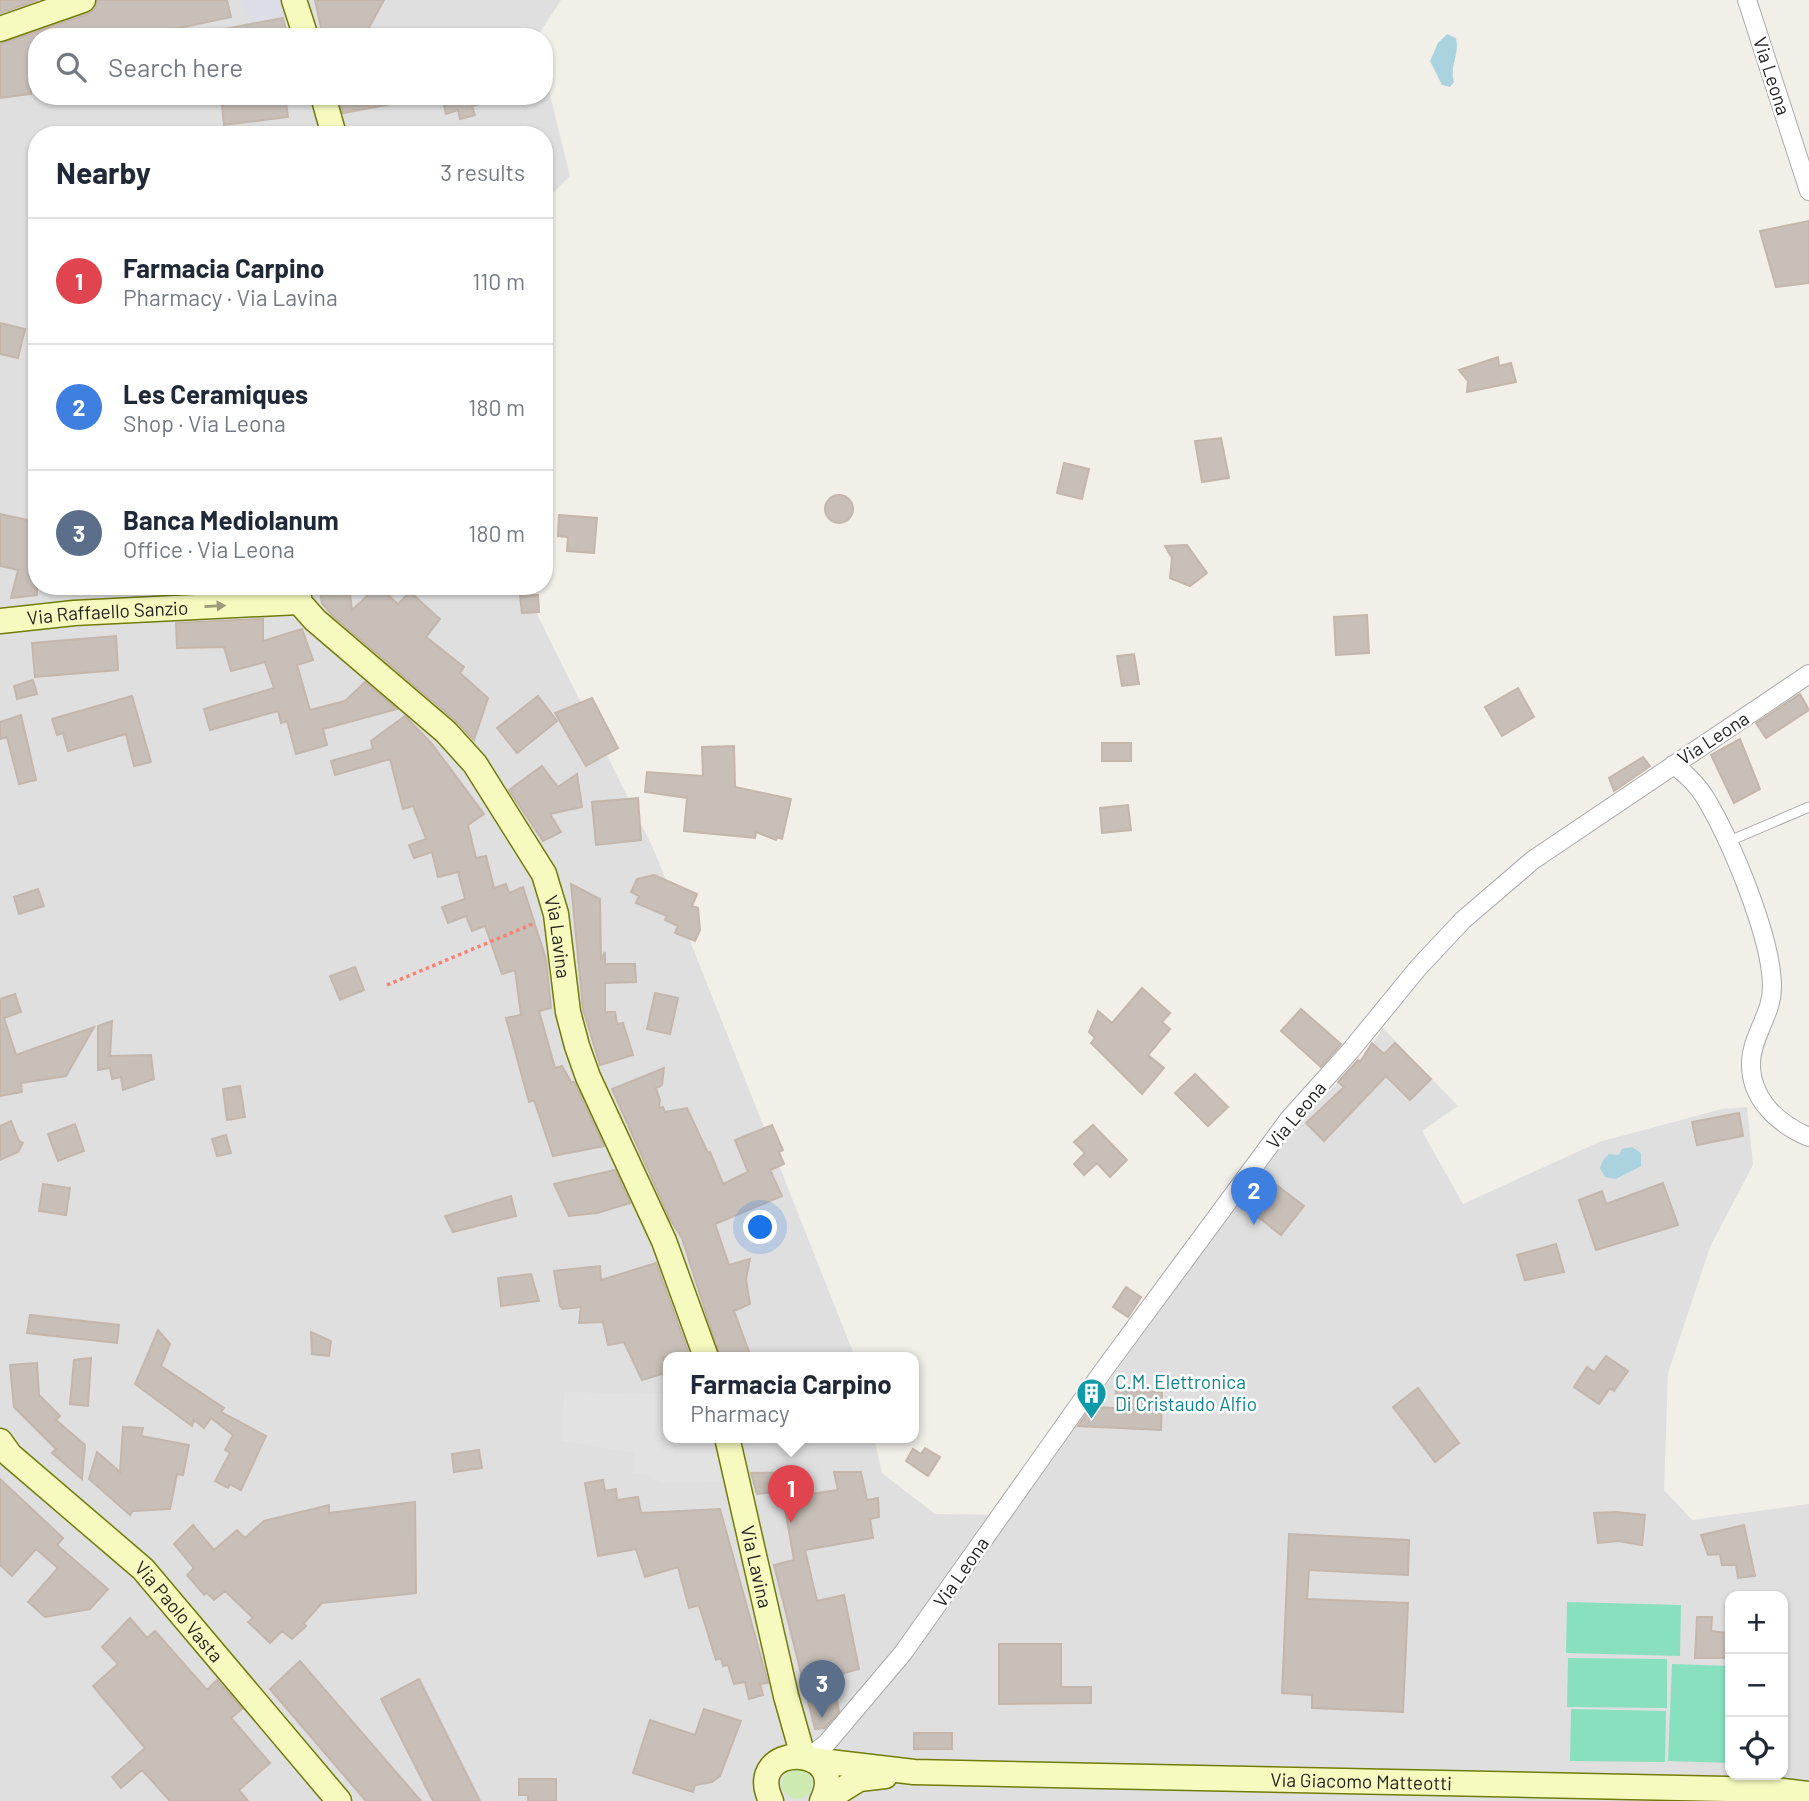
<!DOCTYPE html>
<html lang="en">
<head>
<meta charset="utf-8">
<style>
	:root { --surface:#fff; --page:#f6f6f7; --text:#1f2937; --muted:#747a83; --line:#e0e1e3; --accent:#d93025 }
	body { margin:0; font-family:Barlow,sans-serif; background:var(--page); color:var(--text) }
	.controls { position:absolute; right:21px; bottom:21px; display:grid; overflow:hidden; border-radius:14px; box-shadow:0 2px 5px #0004 }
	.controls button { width:63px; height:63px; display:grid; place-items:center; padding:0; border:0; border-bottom:2px solid var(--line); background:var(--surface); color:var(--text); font:35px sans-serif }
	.you { position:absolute; left:761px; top:1228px; width:24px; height:24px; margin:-18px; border:5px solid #fff; border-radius:50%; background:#1a73e8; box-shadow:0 0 0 10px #1a73e833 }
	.badge { display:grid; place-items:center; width:46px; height:46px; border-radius:50%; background:var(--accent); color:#fff; font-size:23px; font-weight:700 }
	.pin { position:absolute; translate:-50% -58px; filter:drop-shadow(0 2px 4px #0008) }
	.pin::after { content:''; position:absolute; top:37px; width:24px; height:21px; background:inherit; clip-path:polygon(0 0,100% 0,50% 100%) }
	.popup { position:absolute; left:663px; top:1352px; width:256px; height:91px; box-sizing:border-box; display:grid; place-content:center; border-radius:14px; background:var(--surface); filter:drop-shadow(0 2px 5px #0005); font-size:23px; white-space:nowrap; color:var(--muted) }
	.popup b { font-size:26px; color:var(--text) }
	.popup::after { content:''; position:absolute; left:50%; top:100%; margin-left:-14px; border:14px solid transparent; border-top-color:var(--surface) }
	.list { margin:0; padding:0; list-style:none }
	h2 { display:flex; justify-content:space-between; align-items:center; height:91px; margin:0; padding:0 28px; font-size:30px }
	h2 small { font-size:23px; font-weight:400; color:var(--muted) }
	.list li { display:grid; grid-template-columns:46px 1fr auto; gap:21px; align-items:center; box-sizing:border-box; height:126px; padding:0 28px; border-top:2px solid var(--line) }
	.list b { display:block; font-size:26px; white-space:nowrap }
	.list p { margin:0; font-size:23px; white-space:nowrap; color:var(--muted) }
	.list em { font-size:23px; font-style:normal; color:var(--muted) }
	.icon { flex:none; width:38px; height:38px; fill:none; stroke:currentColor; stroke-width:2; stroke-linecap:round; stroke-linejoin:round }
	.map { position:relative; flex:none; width:1809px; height:1801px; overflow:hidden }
	.search { position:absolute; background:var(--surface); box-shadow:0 2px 5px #0004; left:28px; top:28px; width:525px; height:77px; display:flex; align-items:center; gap:18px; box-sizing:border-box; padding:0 24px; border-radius:28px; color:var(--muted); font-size:26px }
	.panel { position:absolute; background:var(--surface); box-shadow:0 2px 5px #0004; left:28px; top:126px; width:525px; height:469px; border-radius:28px }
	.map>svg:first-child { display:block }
</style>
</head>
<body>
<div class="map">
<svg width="1809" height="1801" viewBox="0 0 1809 1801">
	<rect width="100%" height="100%" fill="#f2efe9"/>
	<path fill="#e0dfdf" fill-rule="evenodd" d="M0,0H561L537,37H37V96H544V70L570,176L544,202V135H37V586H523L654,850L855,1357H668V1437H874L882,1473L935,1514L1013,1515L1250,1183L1298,1123L1365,1055L1383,1028L1458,1106L1422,1131L1463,1204L1599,1142L1722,1109L1747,1107L1753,1165L1710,1247L1668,1373L1664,1490L1692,1520L1809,1504V1801H0ZM1730,1596H1783V1775H1730Z"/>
	<path fill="#cdebb0" d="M782 1784a15 15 0 1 1 30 0a15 15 0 1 1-30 0Z"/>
	<path fill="#88e0be" d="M1567,1602L1681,1605L1680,1656L1566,1653Z
		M1568,1658L1667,1659V1708L1567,1707Z
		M1672,1664L1730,1666V1763L1668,1761Z
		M1571,1709L1666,1711L1665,1762L1570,1761Z"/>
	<path fill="#e2e2e2" d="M564,1392L668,1394V1437H716L721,1482L660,1483L648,1475L633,1473L635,1453L562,1441Z"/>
	<path fill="#dddde8" d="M242,0H294L300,15L251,24Z"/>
	<path fill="#aad3df" d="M1447,34L1456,38C1460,54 1449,67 1454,82L1450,87L1442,85L1430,61L1438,43Z
		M1632,1147L1641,1153V1166L1616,1179L1605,1177L1600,1168L1603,1160L1609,1154L1619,1155L1622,1149Z"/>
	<path fill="#c7bfb8" stroke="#c4b6ab" stroke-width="2" d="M0,0H38L0,13Z
		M97,0H227L231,17L174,29L176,37H37V73H30L31,94L0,98V44L88,14L95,9Z
		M315,0H384L364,37H323Z
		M283,18L288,37H225L224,29Z
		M221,96H285L288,117L224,125Z
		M339,96H392V104L343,113Z
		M442,96H491L492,101L472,106L475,115L460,119L458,110L446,114Z
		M1809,221V283L1776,287L1760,231Z
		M0,323L25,329L18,358L0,354Z
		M1498,357L1499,366L1511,363L1516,382L1467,392L1468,381L1459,370Z
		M1221,438L1229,478L1202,482L1195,441Z
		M1064,463L1089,469L1082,499L1057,493Z
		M825 509a14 14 0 1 1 28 0a14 14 0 1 1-28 0Z
		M0,514L37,522V595L11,598L18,570L0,566Z
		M559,515L597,518L594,553L567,551L568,537L558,536Z
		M1187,545L1207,573L1190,586L1170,578L1172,558L1165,546Z
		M319,586H349L352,610L378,586L398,604L410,592L440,619L426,637L464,667L460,673L488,698L474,740L456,721L332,615L322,603Z
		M538,595L539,612L522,613L520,596Z
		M1367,615L1369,653L1336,655L1334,617Z
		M263,619V641L302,629L313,660L297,665L310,710L345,701L365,682L397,709L323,729L327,745L296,754L287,721L281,723L278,711L210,730L204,709L274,688L265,662L231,671L224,647L177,648L176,623Z
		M116,636L118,670L35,677L32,643Z
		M1134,654L1139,684L1122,686L1117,656Z
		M33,680L37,694L17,699L14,686Z
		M1518,688L1534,717L1502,736L1485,707Z
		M1800,694L1809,710L1766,738L1756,723Z
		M132,696L151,762L134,766L126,734L68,751L63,733L57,735L52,719Z
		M538,696L557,721L517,753L497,728Z
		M592,698L618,748L586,766L555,713Z
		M21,715L36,780L19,784L7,737L0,739V722Z
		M405,716L432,744L484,814L468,825L476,858L486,856L494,888L506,884L509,893L523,887L546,959L551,1008L539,1011L555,1068L562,1066L571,1082H574L604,1146L553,1156L534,1100L529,1102L506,1018L521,1015L515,970L502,974L485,926L472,931L466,916L448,923L442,907L465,899L458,872L438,877L432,852L414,858L409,845L426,839L413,806L403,809L390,759L335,775L331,761L373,749L371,741Z
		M1740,739L1760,789L1734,803L1711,755Z
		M1102,743H1131V761H1102Z
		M734,746L735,787L791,799L782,839L777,837L776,840L756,832L755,838L684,831L687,798L645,792L647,772L703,776L702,747Z
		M1643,757L1650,766L1614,791L1609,778Z
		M542,766L558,787L577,774L582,807L550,814L561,832L543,841L509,790Z
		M638,798L641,840L596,845L592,802Z
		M1128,805L1131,830L1102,833L1100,808Z
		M654,875L697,894L692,906L698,908L700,930L695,941L675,933L678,926L665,920L667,916L636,903L639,896L631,892L637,879Z
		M571,884L600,899L601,960L605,952V964H635L636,982L605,983V1012H615L617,1024L623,1023L633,1055L600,1065L583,1009Z
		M38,889L44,906L19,914L14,897Z
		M355,967L364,990L340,1000L330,976Z
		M1142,988L1170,1013L1162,1022L1170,1029L1148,1055L1164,1068L1142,1094L1091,1043L1095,1038L1089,1032L1098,1011L1112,1023Z
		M655,993L678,998L670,1034L647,1029Z
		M15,994L21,1012L4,1018L16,1055L94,1027L66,1076L21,1083L22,1092L0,1096V999Z
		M1301,1009L1341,1044L1321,1067L1281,1031Z
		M112,1021L110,1056L151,1055L154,1079L123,1090L121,1077L112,1079L110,1068L98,1070V1026Z
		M1372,1043L1384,1054L1395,1043L1431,1079L1410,1100L1386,1076L1324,1141L1306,1123L1344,1087L1338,1082L1358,1060L1360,1062Z
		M664,1068L662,1085L656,1088L660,1100L659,1108L663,1107L665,1112L687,1108L708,1153L710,1152L723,1184L748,1172L735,1140L772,1125L783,1150L779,1152L784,1164L770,1170L782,1196L715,1224L729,1265L750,1259L746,1279L750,1304L734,1311L751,1357H720L682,1238L670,1219L612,1089Z
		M1195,1074L1228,1107L1208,1126L1175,1093Z
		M240,1086L245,1117L227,1120L223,1089Z
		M1739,1113L1743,1136L1697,1145L1692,1122Z
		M11,1121L19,1141L23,1143L18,1152L0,1160V1126Z
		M75,1124L84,1151L58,1161L48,1134Z
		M1093,1125L1127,1160L1110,1177L1097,1163L1084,1175L1074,1164L1085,1153L1074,1142Z
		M226,1135L231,1153L217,1156L212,1139Z
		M615,1170L630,1203L597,1213L569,1216L554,1184Z
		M1663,1183L1678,1225L1596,1250L1579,1200L1602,1191L1606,1204Z
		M43,1184L70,1188L66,1215L39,1211Z
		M1275,1184L1304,1206L1281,1235L1253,1213Z
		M511,1196L516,1216L453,1232L445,1216Z
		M1556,1244L1564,1272L1525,1280L1517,1255Z
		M656,1263L690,1357H663L668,1372L642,1380L624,1342L608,1345L603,1322L579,1323L581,1307L563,1309L560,1306L554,1271L600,1266L601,1280Z
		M531,1274L539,1301L501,1306L498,1278Z
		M1126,1287L1141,1297L1128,1317L1113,1307Z
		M30,1315L119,1325L117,1343L27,1333Z
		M158,1330L170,1344L161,1366L224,1408L221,1412L266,1436L241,1490L230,1484L228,1488L215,1481L230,1453L225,1450L233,1435L211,1418L204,1428L194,1420L192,1426L135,1384Z
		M311,1332L331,1341L329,1356L312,1354Z
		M1606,1356L1628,1371L1614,1391L1610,1388L1599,1404L1574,1387L1587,1367L1594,1372Z
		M91,1358L88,1406L70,1404L74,1360Z
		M37,1363L39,1395L60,1416L56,1420L85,1445L82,1479L52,1453L56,1449L14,1407L10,1365Z
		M1418,1388L1459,1443L1435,1462L1393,1407Z
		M1116,1391L1162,1392L1161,1430L1078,1426L1091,1407L1115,1408Z
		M123,1427L143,1428L141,1436L189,1445L183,1475L177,1474L170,1509L133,1511L130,1515L89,1479L97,1452L120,1472Z
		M925,1448L940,1457L928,1476L906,1461L913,1449L921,1454Z
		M479,1450L482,1468L454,1472L452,1454Z
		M806,1472L810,1494L838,1490L834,1472H861L867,1500L878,1498L879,1517L870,1519L873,1538L805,1550L817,1601L844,1595L859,1669L833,1676L839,1712L825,1728L815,1729L774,1565L794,1560L782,1491L757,1494L751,1473Z
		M0,1479L63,1538L57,1545L108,1589L90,1609L45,1617L28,1602L58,1568L36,1549L12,1576L0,1565Z
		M603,1480L605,1491L616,1489L617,1500L638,1497L641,1513L720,1509L765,1672L768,1683L760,1684L763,1695L749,1699L745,1682L734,1684L728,1665L723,1666L721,1658L716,1660L699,1605L689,1608L678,1567L645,1577L636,1549L598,1556L585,1483Z
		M415,1502L416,1593L322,1603L304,1623L306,1626L292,1639L282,1631L270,1643L248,1622L253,1618L225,1591L214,1600L207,1593L204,1595L187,1575L194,1568L174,1544L193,1525L214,1550L237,1530L245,1538L264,1521L329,1505V1513Z
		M1616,1512L1645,1515L1642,1545L1618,1541L1598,1543L1594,1513Z
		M1744,1525L1755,1576L1738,1578L1736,1565H1722L1720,1554L1708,1555L1701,1535Z
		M1289,1534L1409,1540L1408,1575L1309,1570L1307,1599L1408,1603L1403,1712L1312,1708V1695L1282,1693Z
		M1697,1617H1712L1711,1631L1727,1633L1726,1658H1695Z
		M130,1618L147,1638L155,1631L207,1690L217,1680L242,1709L231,1718L270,1763L239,1790L248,1801H170L142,1770L121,1788L112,1777L145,1748L93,1686L118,1664L102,1647Z
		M999,1644H1061V1687H1091V1703L999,1704Z
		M300,1661L421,1801H366L270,1689Z
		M419,1679L480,1801H433L381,1699Z
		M704,1709L741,1721L720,1776L712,1782L695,1785L693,1792L633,1773L650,1720L695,1735Z
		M914,1733H952V1749H914Z
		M519,1779H556V1801H528V1795H519Z"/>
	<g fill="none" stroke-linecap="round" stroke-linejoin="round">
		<defs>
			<path id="lane" d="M1727,842L1809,807"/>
			<path id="street" d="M1747,0L1809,191
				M1673,765C1685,772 1699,787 1706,799C1731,841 1771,936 1772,985C1773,1013 1752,1035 1751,1062C1750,1099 1778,1124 1809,1137
				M808,1757L826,1744L903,1653L1103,1371L1289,1119L1351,1050L1418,968L1463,920L1533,860L1809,674"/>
			<g id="secondary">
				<path d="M294,0L306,37"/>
				<path d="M0,29L83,0"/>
				<path d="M323,96L334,135"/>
				<path id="s1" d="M299,586V602L315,620L446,732L475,764L544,874L556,914L568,1012L577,1046L588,1077L664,1241L706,1357"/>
				<path id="s2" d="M0,621L74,613L299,602"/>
				<path id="s3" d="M727,1437L786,1696L803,1756"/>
				<path id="s4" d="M0,1441L10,1455L143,1569L339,1801"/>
				<path id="s5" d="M812,1760L914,1772L1775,1790L1809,1794"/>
				<path d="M771,1801C743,1741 851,1743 822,1801"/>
				<path d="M824,1801L859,1779L885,1776"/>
			</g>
		</defs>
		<use href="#lane" stroke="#a9a9a9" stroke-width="11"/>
		<use href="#street" stroke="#a9a9a9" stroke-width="20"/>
		<use href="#secondary" stroke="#707d05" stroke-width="27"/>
		<path stroke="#fa8072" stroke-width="3.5" stroke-dasharray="3.5 3.5" stroke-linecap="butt" d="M387,985L535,923"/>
		<use href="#lane" stroke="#fff" stroke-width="9"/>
		<use href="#street" stroke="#fff" stroke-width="18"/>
		<use href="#secondary" stroke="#f7fabf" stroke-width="24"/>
	</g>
	<defs><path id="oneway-solid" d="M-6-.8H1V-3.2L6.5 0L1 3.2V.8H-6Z" transform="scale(1.75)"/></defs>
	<use fill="#979978" href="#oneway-solid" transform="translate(215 606) rotate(-3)"/>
	<defs>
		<symbol id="building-pin" viewBox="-11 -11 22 30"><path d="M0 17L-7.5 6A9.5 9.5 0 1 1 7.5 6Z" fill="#0f9aa8" stroke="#fff"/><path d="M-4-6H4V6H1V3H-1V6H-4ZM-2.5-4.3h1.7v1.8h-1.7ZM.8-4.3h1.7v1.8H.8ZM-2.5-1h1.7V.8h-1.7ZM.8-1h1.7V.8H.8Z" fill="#fff"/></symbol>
	</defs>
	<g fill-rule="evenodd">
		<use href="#building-pin" x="1074" y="1376" width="35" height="47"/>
	</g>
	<g text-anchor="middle" stroke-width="5" stroke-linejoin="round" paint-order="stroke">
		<g font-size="19" fill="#222" stroke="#fff">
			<text transform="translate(1772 76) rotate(72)" y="7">Via Leona</text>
			<text dy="7" stroke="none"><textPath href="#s2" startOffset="108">Via Raffaello Sanzio</textPath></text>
			<text transform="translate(1713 738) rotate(-33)" y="7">Via Leona</text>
			<text dy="7" stroke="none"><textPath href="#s1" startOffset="450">Via Lavina</textPath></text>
			<text transform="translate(1296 1115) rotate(-50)" y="7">Via Leona</text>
			<text dy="7" stroke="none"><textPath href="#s3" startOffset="133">Via Lavina</textPath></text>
			<text transform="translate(961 1572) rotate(-55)" y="7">Via Leona</text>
			<text dy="7" stroke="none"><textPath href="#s4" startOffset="248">Via Paolo Vasta</textPath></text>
			<text dy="7" stroke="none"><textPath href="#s5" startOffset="550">Via Giacomo Matteotti</textPath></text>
		</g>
		<g font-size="19" fill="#0d838f" stroke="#fff" text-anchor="start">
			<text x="1115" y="1389">C.M. Elettronica<tspan x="1115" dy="22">Di Cristaudo Alfio</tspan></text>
		</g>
	</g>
</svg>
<div class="controls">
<button>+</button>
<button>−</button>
<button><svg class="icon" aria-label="locate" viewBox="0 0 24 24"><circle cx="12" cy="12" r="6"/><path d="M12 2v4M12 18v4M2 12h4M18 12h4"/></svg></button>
</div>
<div class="you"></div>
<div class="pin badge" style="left:791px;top:1523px;background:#e0444e">1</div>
<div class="popup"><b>Farmacia Carpino</b>Pharmacy</div>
<div class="pin badge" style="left:1254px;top:1225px;background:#3f7fe0">2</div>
<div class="pin badge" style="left:822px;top:1718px;background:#5c6f8a">3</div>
<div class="search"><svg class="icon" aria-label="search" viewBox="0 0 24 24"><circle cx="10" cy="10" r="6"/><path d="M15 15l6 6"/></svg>Search here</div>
<section class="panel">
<h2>Nearby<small>3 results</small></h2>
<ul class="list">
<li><span class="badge" style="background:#e0444e">1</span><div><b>Farmacia Carpino</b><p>Pharmacy · Via Lavina</p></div><em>110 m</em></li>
<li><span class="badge" style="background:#3f7fe0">2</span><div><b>Les Ceramiques</b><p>Shop · Via Leona</p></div><em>180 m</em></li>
<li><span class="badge" style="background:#5c6f8a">3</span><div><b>Banca Mediolanum</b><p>Office · Via Leona</p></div><em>180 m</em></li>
</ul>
</section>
</div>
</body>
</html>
